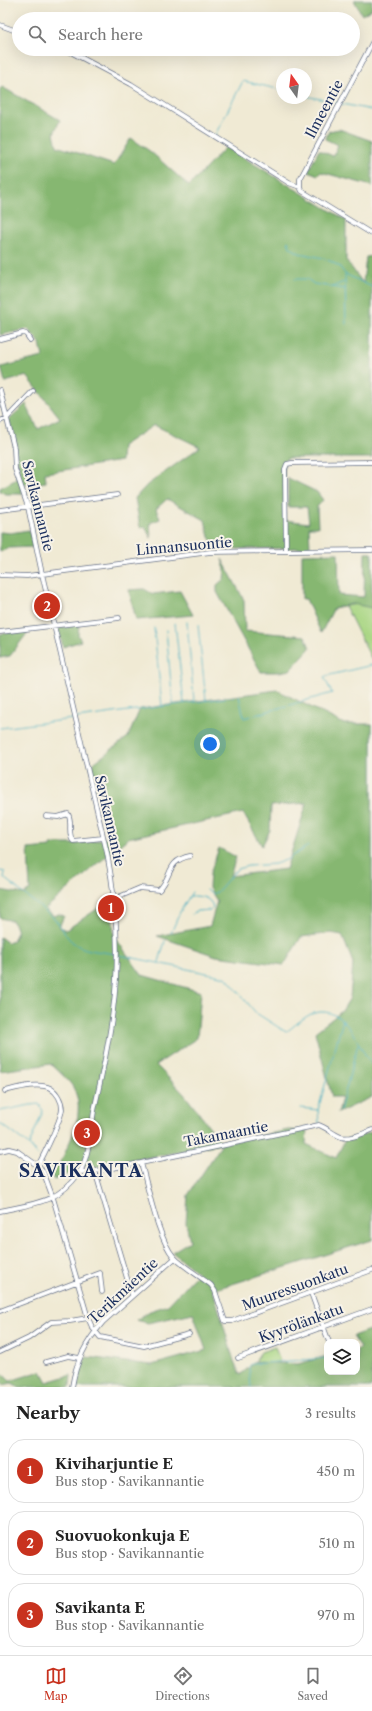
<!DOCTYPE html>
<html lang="en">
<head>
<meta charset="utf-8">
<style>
	:root { --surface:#fff; --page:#f2f2f2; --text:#222; --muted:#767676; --line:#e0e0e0; --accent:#c8321e }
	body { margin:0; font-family:"Libre Caslon Text",serif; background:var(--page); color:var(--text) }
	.controls { position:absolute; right:12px; bottom:12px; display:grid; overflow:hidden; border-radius:8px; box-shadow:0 4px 16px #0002 }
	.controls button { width:36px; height:36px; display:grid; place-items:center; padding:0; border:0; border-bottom:1px solid var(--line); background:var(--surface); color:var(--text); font:20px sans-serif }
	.compass { position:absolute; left:276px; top:68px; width:36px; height:36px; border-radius:50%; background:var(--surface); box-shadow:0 4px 16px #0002; rotate:346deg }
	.you { position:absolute; left:210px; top:744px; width:14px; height:14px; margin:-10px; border:3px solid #fff; border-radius:50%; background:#1a73e8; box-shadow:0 0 0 6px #1a73e833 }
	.badge { display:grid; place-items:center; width:26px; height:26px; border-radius:50%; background:var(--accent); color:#fff; font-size:13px; font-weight:700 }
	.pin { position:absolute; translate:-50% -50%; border:2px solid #fff; box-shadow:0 1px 4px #0006 }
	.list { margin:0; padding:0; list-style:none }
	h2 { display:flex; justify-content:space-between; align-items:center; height:52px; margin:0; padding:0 16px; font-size:17px }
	h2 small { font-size:13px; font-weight:400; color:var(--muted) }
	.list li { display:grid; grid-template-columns:26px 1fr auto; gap:12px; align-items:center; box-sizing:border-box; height:64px; margin:0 8px 8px; padding:0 8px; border:1px solid var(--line); border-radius:16px }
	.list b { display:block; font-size:15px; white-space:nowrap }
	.list p { margin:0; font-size:13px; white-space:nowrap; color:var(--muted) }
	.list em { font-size:13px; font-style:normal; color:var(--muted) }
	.icon { flex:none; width:22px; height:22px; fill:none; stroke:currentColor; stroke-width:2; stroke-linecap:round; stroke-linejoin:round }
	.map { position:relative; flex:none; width:372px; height:1387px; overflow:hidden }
	.search { position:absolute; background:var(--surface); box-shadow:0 4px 16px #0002; left:12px; right:12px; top:12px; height:44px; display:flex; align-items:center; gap:10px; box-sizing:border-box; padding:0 14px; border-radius:22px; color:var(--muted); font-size:15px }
	.sheet { height:268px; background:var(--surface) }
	nav { display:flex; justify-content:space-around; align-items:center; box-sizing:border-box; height:56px; border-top:1px solid var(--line); background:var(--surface); font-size:11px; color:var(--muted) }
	nav a { display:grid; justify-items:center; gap:2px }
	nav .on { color:var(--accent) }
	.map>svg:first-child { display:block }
</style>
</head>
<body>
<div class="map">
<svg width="372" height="1387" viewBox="0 0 372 1387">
	<rect width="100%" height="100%" fill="#f7f3e8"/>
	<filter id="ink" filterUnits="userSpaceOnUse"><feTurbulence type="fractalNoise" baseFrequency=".025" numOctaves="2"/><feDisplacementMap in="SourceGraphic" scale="8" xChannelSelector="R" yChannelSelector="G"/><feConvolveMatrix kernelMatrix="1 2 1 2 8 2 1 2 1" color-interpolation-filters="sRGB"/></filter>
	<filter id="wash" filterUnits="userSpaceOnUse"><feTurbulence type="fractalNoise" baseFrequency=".012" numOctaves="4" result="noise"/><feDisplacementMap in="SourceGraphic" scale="16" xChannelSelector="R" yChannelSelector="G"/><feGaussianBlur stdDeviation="0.9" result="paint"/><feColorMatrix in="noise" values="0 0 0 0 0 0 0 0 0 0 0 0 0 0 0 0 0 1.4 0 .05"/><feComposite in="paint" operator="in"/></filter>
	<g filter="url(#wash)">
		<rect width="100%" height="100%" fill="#f0ead4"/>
		<path fill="#a9d683" stroke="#628270" d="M357,604L372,608V660L345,606Z
			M275,1347L280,1362L257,1364L256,1359L261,1352Z"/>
		<path fill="#86b771" stroke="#507368" d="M354,0H372V9L362,15Z
			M2,87L60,120L54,133L57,146L114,165L131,138L151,152L189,186L226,147L346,220V260L363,283L366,257L372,256V458H288L284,461V520L309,523L307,507H288V478L317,492L323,500L317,507L318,527H309L310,548L217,549L209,537L205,520L167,499L156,509L160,519L150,523L151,538L145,527H140L135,498L147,485L200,447L154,425L122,446L121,461L45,473L46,482L22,485V494H5L0,491V488L15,480L19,471L9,419L26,404L38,429L60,418L27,376L5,382L1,367L43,357L40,343L28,329L0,335V89Z
			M339,129L372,141V186L321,172L318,175L308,171L319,150L333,156L338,145L325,139L329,131Z
			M29,530L33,547L9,548L0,552V532L10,533Z
			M338,553L339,595L364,597L365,553H372V608L353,604L334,608L321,633L306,599H302V554Z
			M222,559L244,600L245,631L305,636L310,648L290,670L279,672H261L217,592V585L224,579L225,570Z
			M144,589L153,594L180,591L193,615L136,620L129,590Z
			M79,625L78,635L81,641L63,647L58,628Z
			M26,631L28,632L10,656L0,658V634Z
			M277,690L344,724H372V1097L338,1113L342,1097H332L315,1032L342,1011L350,998L353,963L342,935L331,933L301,937L284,965L216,956L157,936L210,926L217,901L209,888L210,873L219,848L236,857L230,876L286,869L307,803L271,806L270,830L262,846L243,813L128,838L45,909L54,916L59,914L64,916L59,927L66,930L103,905L112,911L114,936L142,975L201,992L197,1038L156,1065L184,1094L222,1143L288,1130L307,1131L306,1144L336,1158L345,1140L372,1132V1240L213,1290L234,1361L240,1375L255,1362L298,1364L327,1356V1372H357V1349L360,1348L353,1336L372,1329V1387H76L79,1374L86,1357L152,1365L206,1350L193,1313L148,1323L136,1320L150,1311L168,1305L198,1273L172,1252L190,1241L186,1223L188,1195L222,1144L95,1167L76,1163L70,1173L54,1180L48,1168L60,1164C70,1140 87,1113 73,1087C68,1079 58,1071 51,1064L0,1071V937L8,943L13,941L17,932L13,921L0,918V890L24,894L30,890L28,849L51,847L52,844H77L108,838L91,765L128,737L140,709Z
			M41,1371L47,1382L71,1375L70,1387H19L12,1383L3,1385L0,1382V1372L10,1381Z"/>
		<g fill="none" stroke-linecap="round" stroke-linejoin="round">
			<path stroke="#44aec2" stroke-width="1" d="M306,96L339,103
				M342,104L372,110
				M215,135L243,81L282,90
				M288,241L290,247L299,253L323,258L332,262L340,267L345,274L372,287
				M345,275L346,324
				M295,279H307L314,284L345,289
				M332,287L344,282
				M187,622L194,701
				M175,623L184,703
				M198,625L206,700
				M154,628L162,706
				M166,630L173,704
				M77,718L239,696L244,718L332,693L324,677L326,676L372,665
				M0,728L73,719
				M0,871L5,872L4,878L55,919L65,933
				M206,890L212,894L217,892L237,869L248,866L275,864L286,860L308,846
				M190,896C199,896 210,896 213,907L211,910L197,911L192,914
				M171,933L180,912L192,892
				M66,935C78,952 95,950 115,954
				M119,955L226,977L256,1013L286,1032C293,1027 306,1015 314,1013C347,1005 357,1046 372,1065
				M159,962L165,941
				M301,1108L318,1110
				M0,1111C13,1109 26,1105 39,1104L43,1111L29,1145
				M340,1111L358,1044
				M0,1123L29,1145L39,1157
				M319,1123L318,1110L343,1020
				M251,1387L249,1367L251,1364L327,1358"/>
		</g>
	</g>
	<g filter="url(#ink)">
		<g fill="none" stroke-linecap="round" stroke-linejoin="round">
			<defs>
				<path id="minor" d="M0,25L19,32
					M65,49L131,84L289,183L300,187
					M300,187V179L372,43
					M300,187L302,191L372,234
					M0,339L23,333L26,334L30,340
					M0,390L14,448L15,469L28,507L42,574L107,853C117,905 120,958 113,1010C109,1044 101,1078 94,1111C91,1129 89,1158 79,1173C58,1203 33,1204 0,1211
					M0,421L7,418L33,391
					M0,510L117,495
					M286,551L285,469L287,464L292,463L372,462
					M0,575L27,576L210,552L372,550
					M0,632L119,618
					M46,816L58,817L68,814C73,822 67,834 73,841L103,838
					M114,899L140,888L159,890C173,876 166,861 190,856
					M5,1091C18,1088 38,1082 50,1088C57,1092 62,1101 62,1109C61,1121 44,1154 38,1166
					M0,1151L9,1149L17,1151L38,1166L43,1171L53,1198L88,1318L92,1327L100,1337L144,1346L189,1334
					M141,1163C148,1187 158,1239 174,1257C181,1265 201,1277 211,1285L215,1291L225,1321H232L372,1270
					M95,1171L132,1295
					M80,1172L95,1171L141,1163L319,1125C327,1128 333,1134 341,1137C351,1140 364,1133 372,1130
					M311,1293L329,1342
					M0,1311L100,1273L102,1292
					M0,1352L29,1338L51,1322L70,1321L88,1318
					M238,1358L372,1309
					M46,1362L68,1356L79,1358
					M72,1387C76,1361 86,1342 103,1322L175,1258"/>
			</defs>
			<use href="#minor" stroke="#667087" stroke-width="5.5"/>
			<use href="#minor" stroke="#fff" stroke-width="4"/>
		</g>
	</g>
	<g text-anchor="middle" stroke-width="4" stroke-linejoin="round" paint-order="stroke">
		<g font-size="14" fill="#1b2f5e" stroke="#f7f3e8">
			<text transform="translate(324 109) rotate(-62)" y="5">Ilmeentie</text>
			<text transform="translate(38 506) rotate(76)" y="5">Savikannantie</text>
			<text transform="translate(184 546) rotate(-5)" y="5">Linnansuontie</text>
			<text transform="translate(110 821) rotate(77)" y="5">Savikannantie</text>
			<text transform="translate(226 1134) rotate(-11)" y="5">Takamaantie</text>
			<text transform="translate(295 1287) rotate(-20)" y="5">Muuressuonkatu</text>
			<text transform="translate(123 1291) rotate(-43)" y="5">Terikmäentie</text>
			<text transform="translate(301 1323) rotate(-20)" y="5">Kyyrölänkatu</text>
		</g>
		<g font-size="18" font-weight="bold" letter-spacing="1" fill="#1b2f5e" stroke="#f7f3e8">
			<text x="81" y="1177">SAVIKANTA</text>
		</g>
	</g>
</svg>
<div class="controls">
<button><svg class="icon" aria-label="layers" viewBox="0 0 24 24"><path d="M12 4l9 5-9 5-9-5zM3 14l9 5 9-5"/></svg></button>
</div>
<svg class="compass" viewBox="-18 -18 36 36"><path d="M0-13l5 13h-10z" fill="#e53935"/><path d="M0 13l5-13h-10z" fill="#767676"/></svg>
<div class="you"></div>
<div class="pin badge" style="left:111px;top:908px">1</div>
<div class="pin badge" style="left:47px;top:606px">2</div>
<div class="pin badge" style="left:87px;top:1133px">3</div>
<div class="search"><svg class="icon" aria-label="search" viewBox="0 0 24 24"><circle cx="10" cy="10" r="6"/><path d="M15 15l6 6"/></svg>Search here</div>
</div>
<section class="sheet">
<h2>Nearby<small>3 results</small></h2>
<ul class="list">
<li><span class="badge">1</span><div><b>Kiviharjuntie E</b><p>Bus stop · Savikannantie</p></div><em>450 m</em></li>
<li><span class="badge">2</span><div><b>Suovuokonkuja E</b><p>Bus stop · Savikannantie</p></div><em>510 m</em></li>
<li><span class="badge">3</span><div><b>Savikanta E</b><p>Bus stop · Savikannantie</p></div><em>970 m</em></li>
</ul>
</section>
<nav>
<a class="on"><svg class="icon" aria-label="map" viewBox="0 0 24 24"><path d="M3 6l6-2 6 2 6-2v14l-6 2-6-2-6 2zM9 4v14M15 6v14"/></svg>Map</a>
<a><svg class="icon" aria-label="directions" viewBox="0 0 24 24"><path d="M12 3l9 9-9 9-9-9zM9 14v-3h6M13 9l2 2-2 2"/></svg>Directions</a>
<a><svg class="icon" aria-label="saved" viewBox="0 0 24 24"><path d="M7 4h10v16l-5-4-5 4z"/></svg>Saved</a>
</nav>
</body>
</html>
